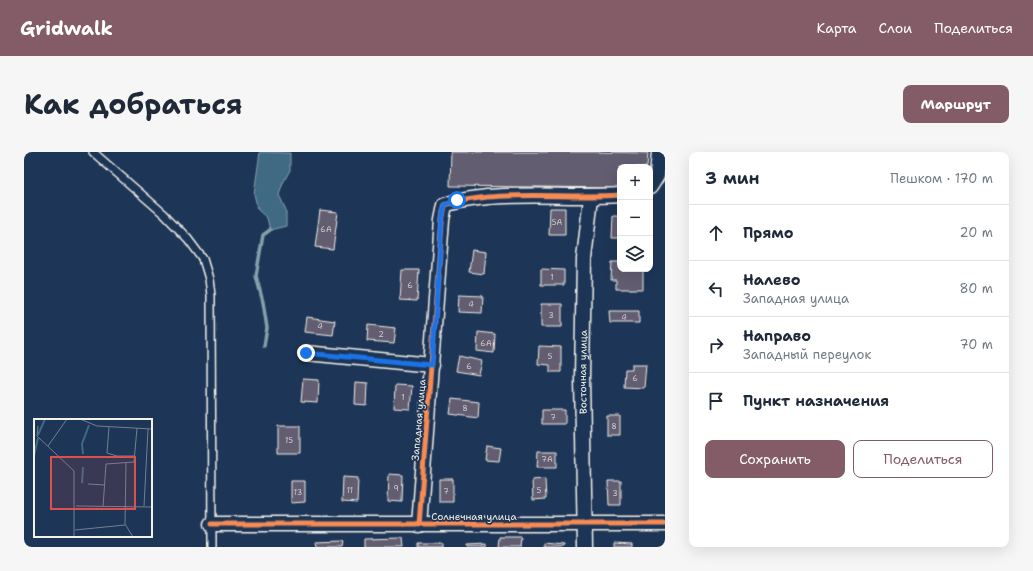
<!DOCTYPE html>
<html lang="ru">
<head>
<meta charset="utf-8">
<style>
	:root { --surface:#fff; --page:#f6f6f7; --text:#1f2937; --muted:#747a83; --line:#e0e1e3; --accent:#845c67 }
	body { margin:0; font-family:"Shantell Sans",sans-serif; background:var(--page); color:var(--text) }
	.controls { position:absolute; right:12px; top:12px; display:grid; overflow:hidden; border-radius:8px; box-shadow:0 4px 16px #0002 }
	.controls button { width:36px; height:36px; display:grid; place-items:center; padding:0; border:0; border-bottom:1px solid var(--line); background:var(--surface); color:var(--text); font:20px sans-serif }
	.stop { position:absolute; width:12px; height:12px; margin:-9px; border:3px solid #1a73e8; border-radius:50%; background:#fff }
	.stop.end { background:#1a73e8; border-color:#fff; box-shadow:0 1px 4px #0008 }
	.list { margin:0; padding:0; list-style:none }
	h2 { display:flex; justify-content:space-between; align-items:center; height:52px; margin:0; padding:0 16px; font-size:17px }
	h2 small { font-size:13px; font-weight:400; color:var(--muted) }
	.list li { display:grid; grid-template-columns:26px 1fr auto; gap:12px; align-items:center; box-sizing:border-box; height:56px; padding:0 16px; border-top:1px solid var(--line) }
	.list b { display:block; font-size:15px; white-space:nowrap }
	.list p { margin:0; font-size:13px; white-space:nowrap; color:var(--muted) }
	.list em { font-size:13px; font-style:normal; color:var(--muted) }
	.actions { display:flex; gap:8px; padding:12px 16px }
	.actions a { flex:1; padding:9px 0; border:1px solid var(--accent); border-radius:8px; text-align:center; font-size:14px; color:var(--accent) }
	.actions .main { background:var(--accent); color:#fff }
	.icon { flex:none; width:22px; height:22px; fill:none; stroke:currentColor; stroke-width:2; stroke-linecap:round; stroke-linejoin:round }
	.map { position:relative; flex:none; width:641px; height:395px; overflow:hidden; border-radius:8px }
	header { display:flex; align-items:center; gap:24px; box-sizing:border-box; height:56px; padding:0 20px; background:var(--accent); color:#fff }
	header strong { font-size:19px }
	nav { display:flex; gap:22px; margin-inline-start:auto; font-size:14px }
	.intro { display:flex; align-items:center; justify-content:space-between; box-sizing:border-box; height:96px; padding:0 24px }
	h1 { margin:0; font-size:28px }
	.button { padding:10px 18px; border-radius:8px; background:var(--accent); color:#fff; font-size:14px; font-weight:700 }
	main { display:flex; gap:24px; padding:0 24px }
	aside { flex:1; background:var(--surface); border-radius:8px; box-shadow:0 4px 16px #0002 }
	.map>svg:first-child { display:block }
</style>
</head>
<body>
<header>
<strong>Gridwalk</strong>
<nav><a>Карта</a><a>Слои</a><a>Поделиться</a></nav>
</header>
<div class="intro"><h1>Как добраться</h1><a class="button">Маршрут</a></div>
<main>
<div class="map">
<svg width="641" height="395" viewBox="0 0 641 395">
	<rect width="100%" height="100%" fill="#1d3557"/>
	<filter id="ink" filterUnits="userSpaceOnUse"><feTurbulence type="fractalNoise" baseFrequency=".025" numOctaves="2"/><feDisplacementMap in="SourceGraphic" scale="8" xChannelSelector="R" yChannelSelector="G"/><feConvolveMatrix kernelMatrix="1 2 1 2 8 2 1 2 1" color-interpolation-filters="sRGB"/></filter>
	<g filter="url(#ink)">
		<path fill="#3f6a84" stroke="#87a0ac" d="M236,0L266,1V18L259,31L255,43L262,58V74L246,78L243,66L234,58L230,42Z"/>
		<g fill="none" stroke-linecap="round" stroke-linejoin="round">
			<path stroke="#87a0ac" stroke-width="3.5" d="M240,194L243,176L239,150L232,124L239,83L246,78"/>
		</g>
		<path fill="#625d71" stroke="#f4f1e8" d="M427,0H574L624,1L623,15H596V36L426,34Z
			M526,56H541V83H525Z
			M296,58L314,60L309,97L291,95Z
			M589,64H596V86H588Z
			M448,98L462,100L460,122L445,120Z
			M588,110H596V117H619V137H592V128H587Z
			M517,117L540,118V133H517Z
			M378,118H395L393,149L376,148Z
			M435,143L459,144L458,161L434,160Z
			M517,152H538V175H517Z
			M585,159H615V171H586Z
			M283,165L311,169L309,183L281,180Z
			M344,173L372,176L370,191L343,189Z
			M454,180L471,182L470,201L453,199Z
			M515,194L537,195V220H526V213L514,212Z
			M435,204L458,209L455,223L432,219Z
			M608,212H622L620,236L600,235L601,217H608Z
			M279,227L295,228L294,251L277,250Z
			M332,230L344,231L343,254L331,253Z
			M371,233L388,234L386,257L370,256Z
			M428,247L455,250L454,266L426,262Z
			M518,258H541V272H518Z
			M583,264H596V283H583Z
			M254,274H276V301H254Z
			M463,294L477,296L475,309L461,308Z
			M514,299H533V315H513Z
			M365,322L379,323L378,350L364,349Z
			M319,325L334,326L333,351L318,350Z
			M415,327H429V350H415Z
			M521,327L522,347L509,348L508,328Z
			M267,329H281V350L267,351Z
			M584,329H597V353H585Z
			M476,385H497L496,395H475Z
			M379,386L380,395H340V387Z
			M319,389L318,395H293L292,390Z
			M394,391H418V395H394Z
			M520,391L540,393V395H520Z
			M590,391L608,392V395H590Z
			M463,392V395H443V393Z"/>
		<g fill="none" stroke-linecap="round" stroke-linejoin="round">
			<defs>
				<path id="lane" d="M69,0L140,62L164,87L179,107L185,127L187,143L188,395"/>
				<g id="street">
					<path d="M626,35L633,24L635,0"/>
					<path d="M282,201L408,213"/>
					<path d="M188,372H641"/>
					<path d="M395,373L418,68L421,53C435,48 448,47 463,45C507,41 552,46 596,43"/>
					<path id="s1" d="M561,395L558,226L560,107L567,45"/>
				</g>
			</defs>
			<use href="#lane" stroke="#f4f1e8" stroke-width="10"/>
			<use href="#street" stroke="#f4f1e8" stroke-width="17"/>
			<use href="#lane" stroke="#1d3557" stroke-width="7"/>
			<use href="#street" stroke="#1d3557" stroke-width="14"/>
			<defs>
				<path id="cycleway" d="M188,372H641
					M395,373L418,68L421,53C435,48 448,47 463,45C507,41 552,46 596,43"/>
			</defs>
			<use href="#cycleway" stroke="#1d3557" stroke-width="8"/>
			<use href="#cycleway" stroke="#f68b52" stroke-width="5"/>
		</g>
	</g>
	<g fill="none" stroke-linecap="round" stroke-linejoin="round" filter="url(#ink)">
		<path stroke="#1a73e8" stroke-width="5" d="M282,201L408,213L418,68L421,53L433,48"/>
	</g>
	<g text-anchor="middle" stroke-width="3.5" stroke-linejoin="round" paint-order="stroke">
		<g font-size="8" fill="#d0ccca">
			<text x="533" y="73">5А</text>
			<text x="302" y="80">6А</text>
			<text x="528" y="128">1</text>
			<text x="386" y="136">6</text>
			<text x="447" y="155">4</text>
			<text x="527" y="166">3</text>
			<text x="600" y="168">4</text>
			<text x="296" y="177">4</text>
			<text x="357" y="185">2</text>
			<text x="462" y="194">6А</text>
			<text x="526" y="207">5</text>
			<text x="445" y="217">6</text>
			<text x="611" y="229">6</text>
			<text x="379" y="248">1</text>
			<text x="441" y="259">8</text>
			<text x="529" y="268">7</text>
			<text x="590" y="277">8</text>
			<text x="265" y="291">15</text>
			<text x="523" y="310">7А</text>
			<text x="372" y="339">9</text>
			<text x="326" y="341">11</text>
			<text x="515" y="341">5</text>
			<text x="422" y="342">7</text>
			<text x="274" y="343">13</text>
			<text x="591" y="344">3</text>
		</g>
		<g font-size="10" fill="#f4f1e8" stroke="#1d3557">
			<text dy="4" stroke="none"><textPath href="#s1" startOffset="175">Восточная улица</textPath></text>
			<text transform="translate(394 268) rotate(-85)" y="4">Западная улица</text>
			<text x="450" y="368">Солнечная улица</text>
		</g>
	</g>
	<g transform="translate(10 267)">
		<rect width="118" height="118" fill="#1d3557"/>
		<path fill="none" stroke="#3f6a84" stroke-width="2" d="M4,16L11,0M49,35L48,25L55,6M0,37L4,19M48,64L49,48"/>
		<path fill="none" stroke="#738091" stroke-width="1" d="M46,0L63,7L118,10M4,7L3,17L40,52V118M75,8L73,34L83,37H101M14,27L33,0M92,44L91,105L99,118M54,65L71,66M42,87L118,88M110,87L114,10M69,88L72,45L100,43L103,9M41,111L91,106"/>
		<path fill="#dc504e" fill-opacity="0.15" stroke="#dc504e" stroke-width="2" d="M17,38H101V90H17Z"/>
		<rect width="118" height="118" fill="none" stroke="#f4f1e8" stroke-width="2"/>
	</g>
</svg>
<div class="controls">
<button>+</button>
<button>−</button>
<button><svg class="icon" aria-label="layers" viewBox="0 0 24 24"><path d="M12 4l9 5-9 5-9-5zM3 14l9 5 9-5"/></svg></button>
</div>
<div class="stop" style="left:433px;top:48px"></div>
<div class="stop end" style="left:282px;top:201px"></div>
</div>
<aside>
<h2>3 мин<small>Пешком · 170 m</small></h2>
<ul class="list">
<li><svg class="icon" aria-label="ahead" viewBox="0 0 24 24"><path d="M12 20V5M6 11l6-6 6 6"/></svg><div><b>Прямо</b></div><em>20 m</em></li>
<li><svg class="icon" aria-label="left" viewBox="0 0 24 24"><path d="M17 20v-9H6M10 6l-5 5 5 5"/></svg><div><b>Налево</b><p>Западная улица</p></div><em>80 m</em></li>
<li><svg class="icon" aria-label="right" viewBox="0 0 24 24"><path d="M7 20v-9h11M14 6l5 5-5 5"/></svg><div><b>Направо</b><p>Западный переулок</p></div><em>70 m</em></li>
<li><svg class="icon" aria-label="arrive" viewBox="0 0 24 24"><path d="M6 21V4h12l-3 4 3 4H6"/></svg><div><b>Пункт назначения</b></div></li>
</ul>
<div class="actions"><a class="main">Сохранить</a><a>Поделиться</a></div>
</aside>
</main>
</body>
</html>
